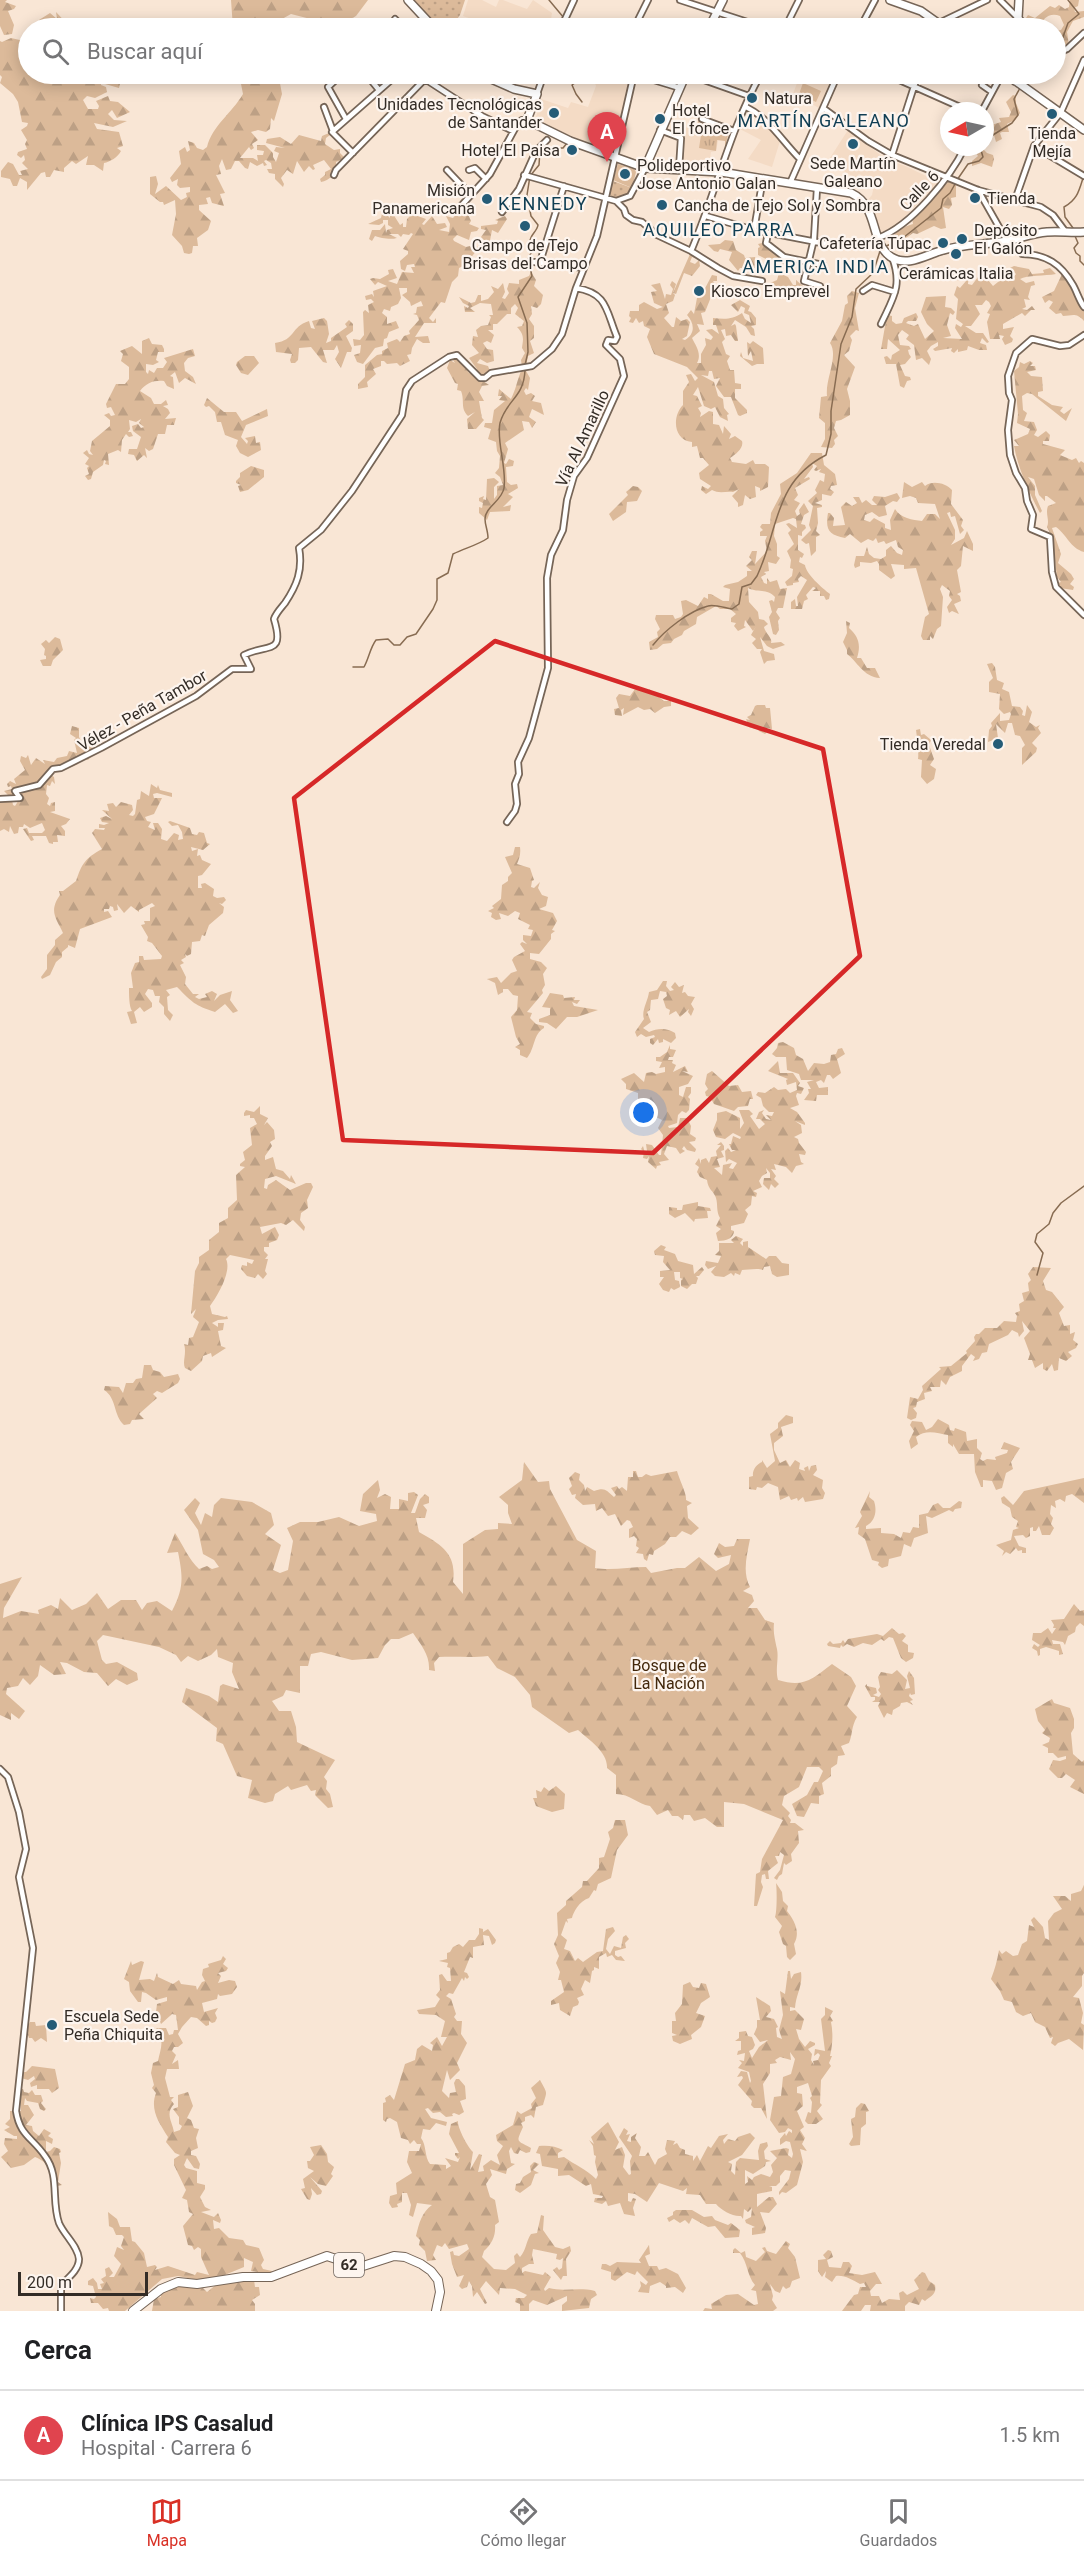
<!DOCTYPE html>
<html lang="es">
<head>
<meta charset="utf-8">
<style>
	:root { --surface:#fff; --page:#f2f2f2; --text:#202124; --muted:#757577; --line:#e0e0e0; --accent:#d93025 }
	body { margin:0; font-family:Roboto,sans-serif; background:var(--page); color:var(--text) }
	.compass { position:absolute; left:940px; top:102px; width:54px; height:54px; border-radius:50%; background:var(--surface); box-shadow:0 3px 15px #0003; rotate:261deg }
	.scale { position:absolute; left:18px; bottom:15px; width:130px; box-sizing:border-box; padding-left:6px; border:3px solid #332c26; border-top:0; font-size:16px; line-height:21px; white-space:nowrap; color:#332c26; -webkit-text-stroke:4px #fdf5ef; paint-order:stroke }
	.you { position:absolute; left:644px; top:1113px; width:21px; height:21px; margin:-15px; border:4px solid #fff; border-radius:50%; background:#1a73e8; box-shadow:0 0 0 9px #1a73e833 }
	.badge { display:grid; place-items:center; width:39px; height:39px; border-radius:50%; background:var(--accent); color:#fff; font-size:20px; font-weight:700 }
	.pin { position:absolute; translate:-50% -50px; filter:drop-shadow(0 2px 3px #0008) }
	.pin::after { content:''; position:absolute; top:32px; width:21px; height:18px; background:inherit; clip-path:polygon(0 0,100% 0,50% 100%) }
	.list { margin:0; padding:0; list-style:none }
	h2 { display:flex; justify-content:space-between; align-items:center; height:78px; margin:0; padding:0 24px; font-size:26px }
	h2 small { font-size:20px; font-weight:400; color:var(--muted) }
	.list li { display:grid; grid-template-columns:39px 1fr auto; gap:18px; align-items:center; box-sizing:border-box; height:90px; padding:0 24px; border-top:2px solid var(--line) }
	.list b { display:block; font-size:22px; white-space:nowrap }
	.list p { margin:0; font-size:20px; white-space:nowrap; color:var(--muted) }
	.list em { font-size:20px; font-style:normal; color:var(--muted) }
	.icon { flex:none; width:33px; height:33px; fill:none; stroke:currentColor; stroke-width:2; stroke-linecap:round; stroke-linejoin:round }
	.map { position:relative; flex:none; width:1084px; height:2311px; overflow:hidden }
	.search { position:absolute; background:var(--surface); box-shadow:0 3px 15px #0003; left:18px; right:18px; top:18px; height:66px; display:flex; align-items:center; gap:15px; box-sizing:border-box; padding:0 21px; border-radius:33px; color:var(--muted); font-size:22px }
	.sheet { height:168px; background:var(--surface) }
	nav { display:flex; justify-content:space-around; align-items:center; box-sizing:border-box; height:84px; border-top:2px solid var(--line); background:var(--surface); font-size:16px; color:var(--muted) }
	nav a { display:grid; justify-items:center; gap:3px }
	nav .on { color:var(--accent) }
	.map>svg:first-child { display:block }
</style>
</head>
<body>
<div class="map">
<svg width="1084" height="2311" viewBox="0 0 1084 2311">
	<defs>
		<pattern id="grass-tufts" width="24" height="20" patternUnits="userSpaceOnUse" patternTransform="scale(1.5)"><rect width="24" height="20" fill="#dcba9a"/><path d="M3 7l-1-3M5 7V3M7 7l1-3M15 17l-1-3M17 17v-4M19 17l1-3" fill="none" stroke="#bda085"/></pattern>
		<pattern id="forest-firs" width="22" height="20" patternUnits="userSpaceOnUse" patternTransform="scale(1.5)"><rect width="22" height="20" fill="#dcba9a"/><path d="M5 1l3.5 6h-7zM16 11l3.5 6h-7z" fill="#bda085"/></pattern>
		<pattern id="park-dots" width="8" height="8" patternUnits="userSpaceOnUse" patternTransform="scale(1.5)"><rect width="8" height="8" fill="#dcba9a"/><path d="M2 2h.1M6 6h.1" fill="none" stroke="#bda085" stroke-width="1.8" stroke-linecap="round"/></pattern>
	</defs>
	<rect width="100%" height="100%" fill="#f9e6d5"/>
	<path fill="#f4dbc5" d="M468,0H482L496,7L499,0H503L527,9L533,0L552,13L551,19L560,23L559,26L554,25L555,28H487L488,25L463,16Z
		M806,74H836L819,108L793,94L800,75L804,77Z
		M592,75L630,82L613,153L535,121L541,99L568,108L571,102L588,107L596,86Z
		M742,118L758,125L761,122L770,129L780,141L772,167L748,159L761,140L738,128Z
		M699,119L721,127L716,151L711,152L709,166L680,163L685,127L695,129Z
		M848,130L886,159L905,166L939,182L896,226L880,234L874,212L867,201L872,195L875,181L859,174L855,178L828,161Z"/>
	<path fill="url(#grass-tufts)" d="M699,119L729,131L725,148V141L717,140L716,151L699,148L701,135L695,133Z
		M690,254L695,258L692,257L690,262L695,264L699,260L700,266L692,276L684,273L676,294L673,293Z"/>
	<path fill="url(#forest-firs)" d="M0,0H7L5,2L16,6L14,9L8,11L14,25L12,34L4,35L0,26Z
		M231,0H368L356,16L338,26L291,14L273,24H249L252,28H233Z
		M1070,0H1079L1078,6L1074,8L1075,12L1084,11V17L1073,21L1067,32L1069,45L1060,50L1056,46V31L1061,30L1064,25L1060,16C1049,12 1042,19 1040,28H1033L1024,21L1028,15L1035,18L1050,6L1055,8L1059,5L1065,9L1069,7Z
		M56,12L71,28H35L40,24L39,20L50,13L57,19Z
		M11,38L24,41V44L19,45V53L25,55L28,50V74H115L122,76L119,88L105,84L101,80V85L106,87L107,92L95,98L87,96L83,100L88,109H98L99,106L96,101L108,96L110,101L118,102L130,112L117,118L112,110L108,114L114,120L127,121L113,127L94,123L97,129L119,132L123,146L117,148L121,151C118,157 110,162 104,163L103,171L94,165H86L88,156L76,164L72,161L64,168V172L54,170L50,177H46L45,172L41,173L27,190V182L20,178L17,186H13L10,179L1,177V171L8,162L13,164L19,175H22L20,171L28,169L22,163L25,160L24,155L21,158L17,155L18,152L27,149L25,144L27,140L21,130L27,126L28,123L22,122L18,102L13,94L0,83L2,77L0,75V41L2,42Z
		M239,74H283L279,78L282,94L274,121L271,118L270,129L266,132L258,130L251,132L258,140L252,144L254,148L251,150L249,147L240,158H253L258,161L257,155H263L264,151L257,150V145H265L273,153V157L276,162L279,153L274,151L276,147L285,148L266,143L267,139L280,137L291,144L299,135L321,141L322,136L329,133L330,135L326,138L325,144L334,150L340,149V153L345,158L336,162C337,174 330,180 321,182L320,179L325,175V172L331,169L324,160L313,165L315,169L313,170L309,166L304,172L297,161L293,174L287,170L281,178L284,184L283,187L275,179V174L269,173L267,169H272L271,163L266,160L264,161L267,165L264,166L263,163L257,166L250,162L248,169L245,168L239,161H235L231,169L226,170L222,159L219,166L221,174L216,175L225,193L220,194L224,206L212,203L210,197L206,198L208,204L199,205V210L211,221L208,230L197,238L198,246H193L192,253L189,254L184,253L182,246L172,235L176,214L175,200L164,205L163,202H160L150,194V177L156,176L158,184L155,194L166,186L181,200L187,197L186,193L190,192V187L180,188L177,185L178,179L172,182L170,178L181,164L179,151L185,147L187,152L190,150L188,141L194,143L197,148L203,150L207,147C212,126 232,113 243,94Z
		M1013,95L1016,96V103L1020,113L1015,120L1007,124L1009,132H1002L1000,133L1002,139L996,142L994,135L985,142V127L1001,122L999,118L1009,117L1011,112L1006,102Z
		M972,147H981L987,153L993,155L994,159L992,167L981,163L972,166V161L978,156Z
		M948,182L956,184V197L951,198L952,205L949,209L943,207L946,228L941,229L934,226L917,234L913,233L902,241H891C893,232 905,226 913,224L912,218L923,210L925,204C934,201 941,189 948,182Z
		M383,209L387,211L386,214L390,218V215L393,214L400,225L403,223V227H406L407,219L412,214L426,219L422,224L424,225L432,216L437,224L445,223L447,227L439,230L449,232L450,224L446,216L453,218L458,212L465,214L467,212L471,221L469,224L479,228L477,231L471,232L469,240L457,235L453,239L454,241L466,247L470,246L473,250L485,241L481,237L486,230L481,229V226L497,224L498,221L495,220L505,216L507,219L498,233L492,230L488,251L477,250L465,265L459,268L458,276L452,282L445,303L441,302L429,318L433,322L436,318V323H424L415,337L428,336L430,343H423L417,339L412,348L411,354L407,355L410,361L400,366L397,363L387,364L384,361H381V366L373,369L376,374L367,382L368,387L358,389V384L365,377V365L377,355L382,354V351L388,348L387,343L397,339L400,342L404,336L410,334L409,331L419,320L417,315L413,314L416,313L417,307L423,306L421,301L411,306L410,302L402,295L407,292V288H399L401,298L398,304L391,307L390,311L384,309L382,313L387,317V324L396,321L399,328L389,332L387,338L384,339L383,346L375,348L363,364L357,362L354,355L360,353L361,345L354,346L353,339L360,340L364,335L363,312L365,310L369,313L368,305L374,302L371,299L366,300L365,296L372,294L374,297L373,291L387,286L378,282L375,285L370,279L373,278L380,279L389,274L388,270L393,269L397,278L388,281L397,284L402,272L414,273L411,267H415L414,264L407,265L405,271L401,269L400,261L408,254V251L403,249L413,234L411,233L409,235L403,234L401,237L398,234H389L397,238C391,240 380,238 375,236L372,241L369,239L372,230H380L385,224L386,233L387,230L393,228L388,225V220H383V223L379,225L368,224L381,218Z
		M725,240L733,241L736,250L744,255L745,258L755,257L757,264L755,268H740L738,271L729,260L732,252L720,249L718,252L714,251L708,245L720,244Z
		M762,243L783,258L784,264L770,271L768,260L758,255V248L760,247L758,244Z
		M1014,266L1029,269L1032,274L1044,273L1043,270L1050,268L1056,274C1045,276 1027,275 1020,279L1026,283L1034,281L1035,285L1031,286L1028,297L1030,300L1024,299L1026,307L1022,309L1027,310L1032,306L1035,310H1031L1025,316L1022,313L1003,324V329L1014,327L1010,336L1013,339L1012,342L1005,345L1002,339L1004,336L999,335L1000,339H990L987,322L990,314L987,313L991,306L989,302L986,300L982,305H975L980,314L971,326H965L976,333H983L989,342L987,343L982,338L980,343L986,345L987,350H979L968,346L967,350L958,352V349L954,353L951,351L952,348L935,351L933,349L938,346V342L931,346L927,351L931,359L929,365L922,358L916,360L914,345L906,339L909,335L902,330L898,335L900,345L909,346L911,349L908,350L909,354L911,357L905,364L900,365L905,376L910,377L911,380L907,381L904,388L900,386L896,364H886L884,357L887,356L891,360L892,355L900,350L888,339L887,349H881L887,315L892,316V321L896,324L902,323L904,318L916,313L918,317L916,321H908L906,323L914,326L918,324L925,339L934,331L927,324L921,312L926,297L946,296L945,307L951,308L955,312L953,315L950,313L947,325L951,336L943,338L962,339L955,328L956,324L961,327L963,324L956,319L958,299L954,295L957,286L960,288L966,281L956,280L952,274L961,271C967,276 969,274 968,284L972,285L978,277V274H983L993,286L1003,278L1012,279L1016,274L1010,268Z
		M531,272L536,280L534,286L543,295L541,304L537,308L531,306L532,314L529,319L534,326V338L530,341L534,353L528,356L526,367H522L521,360L525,353L522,348C523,340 525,335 517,327L522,326L524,321L515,314L518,308L515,304L511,308V314H507L497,324H493V330H488L494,335L491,343L487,341L483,343L487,349L493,350L494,361L487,363L480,359L477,363L488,366L490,371L483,381L489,385L482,386L479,392L484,401H479L482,418L484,420L476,429H468L467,419L475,412L468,416C460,408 465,401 461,391L457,390L458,384L455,383L447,368L450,360L455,363L453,360H459L469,373L475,375L477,379L479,378L477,369L469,358L479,353L472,345L473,336L478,337L476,330L481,326L488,325L491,317L489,315H493L491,304L480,303L470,308L475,312H465L464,306L468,308L469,306L463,303L459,297L471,303L475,302L478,295H481V301L488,299L494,292L491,286L498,289L503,283L505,292L502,298L505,299L509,293L507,289L509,283L519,284V280L529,276Z
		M779,273L788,277L793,285H796V280L804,287L800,299L785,297L779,300L782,296L777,290L773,291L768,284L777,280Z
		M1062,274L1084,308V321C1076,312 1072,316 1063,316L1061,313L1056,314L1049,308L1053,302L1049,300L1045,303L1042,297L1054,291Z
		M712,275L717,276V281H713L718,289L713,288L710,291L711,297L705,312L701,313L704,325L697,324L700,331L692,338C696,346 702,354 697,363H701V354L706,345L705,338L711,340L713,337L706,330L712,329L719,334L716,325H713V318C724,319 732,320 742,313L745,319L751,323L749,315L744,313L745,308L741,306L738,312L731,305L740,300L750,306L748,311L751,312L756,318V325L751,326L754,329L755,336L751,335L746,327L735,320L731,326L735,324L736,326L738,341H735L731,335L726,336L725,329L721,330L725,339L722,342L726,354L730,356L727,361L730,370H734L735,383L741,384V389H735V398L747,410V413L740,416L738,415L731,397H724L716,386L720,378L714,379L712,371H709L708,376L701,375L714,382L718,396L723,399L724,408L729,414L727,415L728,421L720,417L715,407L711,409L704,406L698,387L693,395L697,396L702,406L698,408L701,413L700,417L709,411L713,412V424L719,425L723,434L724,426L731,434L729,439L735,436L742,441C744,448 736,454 730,458L732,462L746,464L753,460L755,464H765L769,467L768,487L760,491V488L755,486L756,497L750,499L745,495L743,505L738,507V503L732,496L739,489L733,492C726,491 719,494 712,490L706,494L701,490L702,486L708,489L711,486L700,479L699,473L709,465L703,458H700L697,446L692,447V442C673,440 672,416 683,405V391L689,382L686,375L691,374L695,381L698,378L687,367L654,354L647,337L650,329L644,326L643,321L639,323L636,318L633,323L629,322L631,318L629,316L630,311H639V305L644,302L657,309L663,307L654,303L651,292L657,291L651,285L660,283L665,299L666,294L671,295L673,289L670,285L672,281L676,284L673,293L675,295L673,301L666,304L669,313L664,318L672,327H674L676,317L681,321L687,319L690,322L687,336L682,339L685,340C696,333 694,323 687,315L691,310L694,314L697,298L701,296Z
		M852,291L859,293L855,308L859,331L856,330L850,336L852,340L849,351L844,355L855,367L847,389L850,401V415L841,420L836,421L834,428L838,436L834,440L835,444L832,448L821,447L825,439V423L819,418L821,397L827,396C825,379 839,356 830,343L842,321L845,305L848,303L847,296Z
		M324,318L327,321L329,334L326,343L331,341V338L347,327L345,324L349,320L353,324V331L346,336L352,348L351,352H347L341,368L335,359L339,352L337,345L334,350H323L327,363L323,362L311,347L299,348L298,360L295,363H291L290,360L292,354L276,352L275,343C296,340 290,327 309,321L311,328L315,329L312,321Z
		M149,338L152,344L162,345L164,349V352H158L156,360L159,362L153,365L146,364V372L148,374L149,370L154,373L157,368H163L167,362L164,358L193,349L195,356L188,358L184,363L185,371L193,377L196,384L185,378L179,383L175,372L170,376L173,377L174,389L167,386L164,381C154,380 146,383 140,391L151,398L154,404H161L166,400L168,405L163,406L168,409L170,413L165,419L176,418L174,425H167L165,434H158L153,449L149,451L145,448L147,458L144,455L137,461L134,455L128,454L129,449H137L141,437L133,431L132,426L138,424L141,428L144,427L139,423L141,419L136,422L129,420L130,429L128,432H131L133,436L129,437L126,434L122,440L121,452L118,450L108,454L109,465L105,464L106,461L104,460L103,465L93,472L91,479L88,480L85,476L89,474L87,468L89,466L85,464L89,458L83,453L87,450L89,454L93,455L90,451L92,441L110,426V420L104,415L109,413L111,416L115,415L111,407L107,408L106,404L116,384H125L129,379V367L121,361L123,354L120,351L132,346L142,354V341Z
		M753,341L763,348L764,364H757L752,366L740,356L741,352L743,358L753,361L751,351L748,356L747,342L750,344Z
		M245,356H254L259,363L248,375L241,373L236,365L237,362Z
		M1030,361L1033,363L1030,366H1035L1036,370L1027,372L1031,376L1042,377L1043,391L1038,392V396L1052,405L1063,407L1060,411L1064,414L1072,408L1066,421L1032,394L1027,393L1022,396L1023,410L1027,413L1024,421L1034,422L1037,430L1034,435L1038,437L1046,431L1050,435L1049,441H1043V444L1065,450L1060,455L1072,460L1076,458L1079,463L1081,461L1084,463V552C1070,548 1067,535 1056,527L1052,528L1061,554L1058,563L1071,574L1074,579L1070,584L1074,587L1073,590L1060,588L1058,583L1061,582L1057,577L1052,537L1047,527C1050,520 1045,514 1048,506L1056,503L1047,496H1045V501L1039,495L1034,479L1028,477L1035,486V495L1042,511L1040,513C1029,493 1018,468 1014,446H1019L1014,440L1028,434L1030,429L1017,423L1018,414L1014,371L1019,367L1020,362L1024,364Z
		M521,371H526L530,378L528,390L526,388L524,391L526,395L531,393L535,396L532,401L541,403L544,415L532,409L529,417L536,422L532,428L529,422L522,421L524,430L505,443L508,449L504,463L506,464L509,459L514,461L513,466L506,467L507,482L511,485L517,484L518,488L508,494L513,497L503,507L511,505L510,511L490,512L487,520L479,513V507L482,508L483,503L479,501V498L484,496L483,499L486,500L487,479L494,478L499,482L494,487V499L497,495V486L503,485L500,477L495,473L499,468L500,456L497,451L496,442L488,439L491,429L484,427L485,423H492L494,410L505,401L499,400L502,396H498L499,389L511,399C516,389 517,381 521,371Z
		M207,398L224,412H236L242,421L267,409L268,416L246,425L241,437L247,444L248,441L245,438L255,436L256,443L260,442L261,450L248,457L240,453L236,446L238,440L225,435L221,422H217L215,412L209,406L206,407L204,405Z
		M811,453H822L824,465L835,474L837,485L831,486L830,489L834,492L831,496L822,494V500L815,503L822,505V507L817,508L818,523L816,531L820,535L816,537V551L811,556L809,543L806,544L801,540L811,530L809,525L813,506L808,501L817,493L815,490L820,480L824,482L825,474L819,472L821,469L816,471L814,470L817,466L812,463L813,467L804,479L809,477L810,479L795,488L798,495L794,500L800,503L795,511L797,516L800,514L799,510L804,503L809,512L804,515L801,524L805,525L806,528L802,532V536L798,535V550L804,554L802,558L800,557L799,562L805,565C806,574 822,588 830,594L829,599L826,600L824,596H820V591H812L816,588L813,587L806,595L808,599L804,601L802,609H791V602L795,599L796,606H798L797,597L807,580L801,576L798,579L799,582L793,583V585L787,586L785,582L792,576L793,569L790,568L791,560L787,551L794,544L788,533L791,530L786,524L789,523L797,528L796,519L793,518L775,524L774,536L777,544V556L780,558L776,564L768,562L769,571L764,572L766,574L761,577L764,583L767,584V578L770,582L777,580L780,589L787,588L783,608H778L776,612L780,618L778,621L779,630L776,635L773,634L769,617L772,612L769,601L772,600L774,602L775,597C767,588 757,593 748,588L749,602L758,612L759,619L764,620L768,624L764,627C765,633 773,638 771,643L781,642L785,645L773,649L767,646L760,637L764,651L774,654L775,660L767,661L764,664L760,652L762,649H757L752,643L756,639L751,635L756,626L753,631L745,620L744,626L746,627L738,631L734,626L736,623L731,622V618L736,614L730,609H720L716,606L697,617L696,624L684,631L682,635L674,639L671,643L663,644L657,649L650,650L649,642L658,637L657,632L660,629L655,619L656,615H673L675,619L681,617L683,614L681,601L686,600L698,606L704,597L708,599V594H711L723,601H729L730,589L723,587L725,585L738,582L747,576V571H752L746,566L752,560L749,557L752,551H757L755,564L767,551L765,541L767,536H760V532L763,530L760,527L762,524H770L771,513L781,494L780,484L797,473Z
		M251,466L264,470V477L248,490L240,492L238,486L241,485L236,483V481L240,477V473Z
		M904,482L912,487L922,482L925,486C932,480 946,483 952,490L951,504L963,520L961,526L964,530L960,534L955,516L951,517L950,512L947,513L955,530V539L951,545L964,538L967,531L973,544V551L963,546L961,566L957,570L961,592L957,594L960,596L961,601L954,604L959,614L952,611L949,613L947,607L952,600L949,596L950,591L942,585L940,589L943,597L941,626L937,629L933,639L930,636V640H923L921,636L925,617L929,614L916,568L904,569V565L891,564L895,576L891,579L879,570V564L877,561L871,563L860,562V566L855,568L854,565L856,556H864L867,547L869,554L874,558L881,559L886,556V550L891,546L897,553L902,555L903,550L898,547L896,540L886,544L884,541L878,543L876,538L873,541L868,539L861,543L850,534L845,538C829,535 825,530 828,513H830L834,518L833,526L845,525L841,507L846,502L852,506L857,503L853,497H859L862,503L866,500L872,505H877L872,500L874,496L885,497L897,493L900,498L897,502L893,501L885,506L887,515L879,517L872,512L865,515L864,520L870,522L874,518L885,524V528L891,530L890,520L895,509C900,518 913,520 922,521L927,514H935L940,519L935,504L918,503L916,498L910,496L902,498Z
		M633,486L638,487L642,491L637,501L627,502L626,512L613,521L609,514L628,495L626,492Z
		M846,621L850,623L849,628C859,637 861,645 857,658H861L867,668H875L880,678C863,677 857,661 847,654V650L843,642L847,633Z
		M55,637L60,639L63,650L53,660L51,666H43L40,660L46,659V656L44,655L45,649L41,644L46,640L49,643Z
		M992,663L995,667L997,680L1004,683L1002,689L1009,692L1012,706L1020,707L1023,711L1022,715L1025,716L1027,705L1032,712L1029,722L1036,727L1040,725L1038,728L1041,733L1032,743L1037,748L1036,752L1022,765V748L1025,745L1020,736L1015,735L1012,723H1008L1005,733L996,724L998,738L988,742L989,730L992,726L991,723L1000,713V721L1009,720L1011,714L1010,712L1004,714L999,709L1000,694L989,692V682L993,678L987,664Z
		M635,689L649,693V689L664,701H671V706L664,707L655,713L650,709L644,710L638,707L623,715L624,708L621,710L622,716L615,715L614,709L619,708L616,698L619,694L630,696Z
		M757,705H765L766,708H770L772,729L767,728L768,731L765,734L759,731L757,727L754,729L752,726L750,728L746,719L750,720L747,717L751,715L755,706Z
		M72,726L79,728V737L84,747L93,741L96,742L98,749L88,760L79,756L78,764C71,768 64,769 55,769L50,774L54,777L55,784L52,781L50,786L47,785L46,794L49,798L47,804L50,806L51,803L55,802V811L50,812L70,819L66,824L61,826L65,831V836L57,835L58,842H53V844L49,843L46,836H32L34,840L31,841L23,829L27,828L29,833H42L45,830L42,823L30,828L24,824L23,827H19L18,833L14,834L10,826L9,832L4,829L0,831V802L12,800L13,805L15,806L22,795L13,791L14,795L9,796L4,791L12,789L11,786L8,787L7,784L10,781L16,784L14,779L25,770L20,761L21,756L26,758L28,755L31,765L36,758L45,764L43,760L54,762L57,758L67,756L69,751L77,753L74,740L76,738L70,734Z
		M920,729L921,735L924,734L931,740L929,745L934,759L930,765L936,769L934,779L927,784L921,777L922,760L918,759C919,754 917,737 916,730Z
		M151,784L157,788L158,785L160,790L172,793V797L157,793L153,794L154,798H162L154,814L145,817L147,821L151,822L148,827L155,830L153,823H158L162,829L161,839L167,841L174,833L179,835L178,840L183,839L182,832L178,825L172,826L168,822L170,821L190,828L192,834L197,835L199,832L204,833L207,843L210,844L203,850L191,847L192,851L198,849L197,856L200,855L202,860L211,864L202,875L198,876V888H202L201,884L205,883L214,889L213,896L217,898L224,897L226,900L222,904L219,903L224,907L223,913L209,925L205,936L202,935L200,941L192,942L191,954L187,956L185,954L186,957L181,960L184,963L180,965L186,977L185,984L193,994H199L195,997L199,999L207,997L205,994L212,991L217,994L214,1001L220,995L232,991L230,1000L238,1011L233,1013L225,1004L215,1012C194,1005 193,1003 177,987L166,990L170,995L167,997L168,1010L173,1015L170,1021L164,1014V1007L159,1002L160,996H155L153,990L148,989L145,994L152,1003V1007L144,1012L140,1007L134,1012L137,1023L131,1024L127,1012L132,1011C129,1007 129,994 129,988H133L131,973L135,963L139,962V956H143L144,960L161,959L162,956L152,943L147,941L148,937L141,925L145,924L144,921H150V908L155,906L152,903L139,910V912L131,906L124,913L117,904L118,910L114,911L113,907L110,906L109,909H104V912L108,911L112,917L80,929L75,948L68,945V947L62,952V957L56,962L50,975L42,979L41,977L47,969V955L55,945V940L63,933C57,919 48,912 60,895L59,891H63L76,881C82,864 84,859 102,849L92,833L95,829L104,830L105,828H99V824L104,825L109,823L102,822L100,818L106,816L112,819L102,810L109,811L107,804L113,803L116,807L121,802L132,805L133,810L129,815L133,816L135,814L137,800L140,799L141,791L149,796Z
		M515,847H520C521,855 519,859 517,864L530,868L534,880L532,881L531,887L534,888L540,882L538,888L542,895L548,897L546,906L539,909L553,913L557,921L552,930L555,931L551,934V939L539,954L530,953V959L541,962L547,968L543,974L545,985L542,990L543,993L527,1012L532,1013L530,1018L536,1024L544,1026V1028C533,1034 535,1049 527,1058L520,1055V1050L515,1047L520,1044L516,1037L511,1017L517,1010L518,996L513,995L508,989H503V992L498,995L495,983L487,979L497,977L501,983L511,973L517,971L512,960L514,957L525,951L520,944L522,942L527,944L523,940V935L531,936L533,930L528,929L530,925L518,919L520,913L515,911L508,916L499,913L501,919L496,920L491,917L492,913L488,911L494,908L492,906L501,899L502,885L508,881V877L512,873L505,857L513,855Z
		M663,981H667L666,986L670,991L674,990L671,987L675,982L679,987L684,985L682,993L685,992L688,996L695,997L691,1004L694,1009L691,1016L688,1012L689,1009L680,1017L676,1011L669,1015L670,1010L666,1008L663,999L667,996L666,992L660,991L658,999L651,1000L650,1010L647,1012L651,1022L643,1028L649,1032C658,1028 667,1028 675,1033L676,1038L671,1043L663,1039V1042L659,1043L658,1039L653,1045L650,1043V1039L655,1037L654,1035L646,1037L641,1034L637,1037L635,1032L644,1019C641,1011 648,1001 649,992L657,990Z
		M550,993L563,995L564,998L575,997L574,1000H580L577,1004L572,1002L574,1006L598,1010L577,1017H567L556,1029L547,1023L539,1022V1019L550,1015V1008L542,1007Z
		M783,1042L794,1048L796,1055L803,1059L808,1071L814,1063L824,1064L830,1062L831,1055L836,1054L838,1049L842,1048L845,1054L837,1059L841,1073L833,1079L830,1075H827L824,1083L821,1080L816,1082L819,1088L828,1087V1095H817L816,1101L804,1100L809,1093L808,1089H811L807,1082L814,1080H801L799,1074L787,1070L786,1057H776L772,1054L777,1048L778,1043Z
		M670,1045V1049L676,1050L673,1057H669L668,1060H673L672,1063L676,1065L673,1072L685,1066L688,1072L682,1071L693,1076L688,1084L679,1087V1095L683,1097L686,1087H691V1093L688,1097L690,1099L689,1110L686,1113L682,1111L678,1115L677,1123L668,1126L669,1128L678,1127L680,1118H687L691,1126L690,1134L696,1138L695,1141L689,1142L696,1149L695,1152L687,1150L684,1146L682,1149L685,1151L680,1154L676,1148L667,1146L664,1154L669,1160L659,1162L661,1165L657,1166L656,1169L648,1162L649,1156L647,1159L643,1158L644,1152L641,1149L643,1146L645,1153L650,1154L647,1151L646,1144L652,1145L659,1155H661L663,1135L658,1128L662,1120L656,1117L655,1109L650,1110L642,1101L638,1100V1093L626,1089V1084L621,1079L634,1073L644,1082L646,1073L652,1072L656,1074L665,1072V1067L659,1068L662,1062L656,1061V1057H660L667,1052Z
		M778,1061L780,1073H793L800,1083L798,1086L804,1088L801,1094L797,1093L796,1096L799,1105L790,1108L797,1112L805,1123V1125L795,1121L801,1125L802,1133L794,1137L798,1139L799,1143L806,1152L805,1155L799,1154L801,1162L804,1164L796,1166L792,1173L786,1167L774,1164L776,1170L771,1169L776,1176L774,1179L779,1184L775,1188L771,1184L769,1190L763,1184L764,1178H770V1173L766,1168L767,1173L762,1176L759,1181L762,1187L753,1191L757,1193L756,1197L752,1196L751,1205L745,1210L748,1214L744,1223L731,1226V1230L734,1231C734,1238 726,1241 718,1241L716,1233L721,1229L716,1226L720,1218C716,1211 718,1205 716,1198C714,1191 708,1190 707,1180L700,1177L697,1172L699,1167L695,1164L699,1158L701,1164V1160L706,1158L709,1163L711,1157L717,1156L716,1151L721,1145H717L721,1142L724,1146V1150L721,1151L724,1157L717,1159L720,1167L714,1168L722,1175L723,1165L732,1163L729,1168L733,1169L737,1163L729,1159L726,1162L725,1151L728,1148L731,1152L736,1150H732L729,1144H731L733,1136L740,1139L741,1137L733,1133L725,1139L716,1137L713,1130L717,1120V1113L726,1111L740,1118V1129L744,1123L739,1110H749L753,1114L750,1116L759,1129L765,1124L760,1119H756L759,1112L764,1110L762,1113L766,1119L771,1120L766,1115L772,1116L774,1112H769L763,1106L761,1098L756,1095L758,1092L765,1093L774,1087L778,1090L786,1089L790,1093L797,1090L796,1082L787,1085L786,1080L788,1079L768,1071Z
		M712,1071L729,1086L738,1085L742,1092L751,1091L753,1099H750L748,1106L738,1107L734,1111L714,1104L710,1097L706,1096L705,1092L708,1089L705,1084L707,1074Z
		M260,1106V1114L268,1118L264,1125L267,1122L274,1130L275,1139L270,1142L272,1146L265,1156V1160L273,1157L276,1169L283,1171L290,1179L291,1175L296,1184L276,1176L265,1179L264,1188L267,1189L268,1185L276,1180L290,1190L306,1183H311L313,1187L307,1200L308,1208L301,1213L300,1220L305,1227L304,1231L293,1220L286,1225L281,1223L260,1227L262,1234L275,1227L279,1235L277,1240L269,1243V1247H264V1251L268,1255L265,1259H268L265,1271L267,1274L263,1279L258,1274L255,1278L247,1276L241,1269L242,1265L247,1266V1262L252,1264L254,1260L230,1255L226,1259C232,1271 218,1295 210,1306L212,1314L225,1317L227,1316L228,1319L218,1320L212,1323L218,1327V1323H224L223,1330L218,1331L221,1346L226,1348L212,1357L211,1353L203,1356L202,1361L191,1371L185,1368C182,1361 187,1354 184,1344L188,1345L189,1338L193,1337L199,1322L193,1317L196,1309L191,1314L195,1271L199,1263V1257L209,1250V1240L219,1232V1223L228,1218V1208L237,1200L236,1175L245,1167L240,1166V1164L245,1160L243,1152L252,1145L250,1128L257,1124L254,1118H250V1115L244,1116V1113L246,1110L254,1112Z
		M698,1202V1206L710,1208L711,1211H707L708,1218L695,1219L694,1222L685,1213L675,1218L669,1214V1207L677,1208V1210H682L683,1205Z
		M736,1236L743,1239L740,1243L743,1246V1242L748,1241V1247L766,1259L769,1256H776L782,1263L789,1264V1275L777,1277L772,1274L770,1266L764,1267L763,1270C758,1268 747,1270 742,1270L740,1275L735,1273L734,1276L731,1273L724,1277L715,1276L711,1272L716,1266L708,1269L705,1265L706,1261L718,1263L721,1256L715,1255L719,1251V1243H734L731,1240Z
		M661,1245L666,1247L664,1250L675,1254L678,1261L693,1265L694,1274L702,1267L704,1270L699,1276H696L698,1278L696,1284H692L687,1289L681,1286V1280L683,1279L680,1278V1272H674L675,1280L679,1281L680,1287L674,1290L671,1288L669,1292L663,1290L659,1284L664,1277H660V1271L670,1270L663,1262L664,1256L655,1255L654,1251Z
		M1033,1267L1051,1268L1043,1281L1046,1290L1052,1292L1064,1307L1059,1313L1064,1326L1070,1325V1334L1075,1332L1073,1340L1078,1344L1076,1348L1068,1352L1072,1356L1066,1361L1059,1358L1058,1370L1054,1371L1052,1364L1047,1371L1043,1369V1363L1035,1368L1032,1360H1028L1030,1354L1024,1338L1030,1331L1022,1321L1024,1331L1019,1337L1018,1333L1012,1330L1008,1335L989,1344L987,1352L982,1353L979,1359L973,1361L975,1357L971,1354L962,1366V1371L950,1377L946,1385L941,1380L940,1387H930L932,1391L924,1393L925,1399L917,1402L916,1407L913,1408L917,1413L916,1418L911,1420L907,1418L910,1397L918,1399L923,1390L922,1386L941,1369L939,1367L951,1366L967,1353L966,1351L975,1341L974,1337L976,1334H979L985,1328H997L1004,1321L1016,1322L1017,1316L1015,1313L1020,1311L1019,1304L1024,1301L1022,1293L1029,1291L1028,1283L1031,1280L1028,1274Z
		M144,1365H151L153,1370L160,1372L164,1377L178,1374L180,1379L178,1383L162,1393L157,1391L153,1394L157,1398L139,1414L144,1419L132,1420L130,1424L124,1425C113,1415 117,1398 104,1390L105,1386L119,1387L123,1393L126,1383H133L136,1379L142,1378Z
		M786,1415L793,1417V1423L781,1427L783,1436L774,1443V1450L780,1463L786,1460L790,1467L795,1460L800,1463L799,1469L805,1471L804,1468L808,1466L809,1471L811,1466L816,1465L817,1470L813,1475L823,1480L822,1488L825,1493L823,1499L805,1502L803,1497L798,1501L797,1498L791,1500L789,1496L780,1500L778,1487L768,1483L762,1488L757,1487L756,1490L749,1489V1477L753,1476C752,1470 757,1464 762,1462V1460L767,1468L775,1461L770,1434L778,1428V1423Z
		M938,1419L949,1425L950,1430L954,1431L955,1428L966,1432L967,1441L977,1439V1448L982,1453L980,1459L983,1461L987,1459L996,1460L995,1457L1007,1453L1008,1450L1001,1449L1004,1442L1020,1448L1011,1462L1013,1469L1006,1473L1002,1488L996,1490L992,1481L983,1480V1487H981L975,1472L974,1454H959L953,1444V1447L948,1443V1435C937,1433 926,1429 916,1437L918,1444L911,1449L909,1441L914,1431L910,1425L912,1421L922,1422L926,1430L932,1427Z
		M524,1462L538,1482L549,1481L550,1489L577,1540L596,1551L595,1568C611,1571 629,1567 646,1567L651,1573L677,1568H685L699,1557L716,1571L729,1564L731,1555L718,1558L714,1554L719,1543L725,1547L734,1546L737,1539H750C747,1555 742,1572 750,1587L743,1591L752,1595L754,1601L748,1608H757L765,1620L774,1623C773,1633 775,1639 777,1649C779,1659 775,1669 778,1680C804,1688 812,1679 832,1664L851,1677L856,1686L847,1706L857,1717C851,1727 853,1733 849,1743L841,1746L845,1755L838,1756L837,1764L831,1768V1776L822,1783L824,1794L819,1796V1804L811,1803L804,1817L797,1816L792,1804L807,1795L814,1782H818L823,1771L819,1767H807L799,1787L784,1796L782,1805L790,1813L788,1816L791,1820L790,1823H795L804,1830L798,1831L799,1843L791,1854L792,1861L786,1865L784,1863L782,1874L779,1876L777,1880L774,1878L780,1870L784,1855L780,1852L779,1856H775L778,1863L768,1871L769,1879H766L765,1874L762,1875L761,1882L763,1887L757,1906H754L756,1874L760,1872L762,1859L783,1820L744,1804L724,1802V1827H717L705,1818L694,1821L690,1815H684L683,1820L678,1816H672L668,1810L657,1815L650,1806C637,1804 630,1794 616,1794V1775L607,1768C608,1752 589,1740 578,1730L569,1733L532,1707L530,1695L515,1677L497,1668L488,1656C471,1658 456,1656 439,1657L434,1663L435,1671L429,1670C430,1655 421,1645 413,1633L399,1639H391L385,1645L378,1658L352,1660L321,1652L311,1654L308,1666H300V1693L286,1690L283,1696L272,1701L279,1711H291L296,1727L297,1742L335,1760L324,1777L327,1781L326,1789L330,1794L333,1807L328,1808L315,1795L316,1790L311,1791L307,1785L291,1790L288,1786L275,1794L273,1801L265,1803L248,1798L252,1780L237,1776L223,1744L216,1741L217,1728L182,1702L186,1688L209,1696L218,1702L220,1686L223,1684L239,1689L232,1672L233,1663L218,1657L217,1649L211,1655L198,1661L188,1656L181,1662L176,1655L159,1647L103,1635L97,1641L102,1660L106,1664L117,1662L137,1673L138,1680L127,1685L116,1679L108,1686L97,1673L84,1672L67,1663L60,1662L66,1674L54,1675L40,1665L38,1676L30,1685L23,1678L18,1686L7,1688L6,1694L25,1711L19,1719L11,1713V1720L0,1715V1584L22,1577L4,1608L3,1618L21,1611L39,1614L38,1610L51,1605L58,1609L60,1598L72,1610L86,1604L97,1593L108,1609L121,1600H136L142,1610L147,1603L157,1601L172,1611C184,1588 183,1577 178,1552L167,1553L175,1533C183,1545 189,1560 199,1569L207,1566L212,1569L219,1567L214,1560L203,1554L198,1530L184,1510L195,1498L200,1503L195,1513L201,1525L205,1513L212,1517L214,1505L221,1498L252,1502L271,1513L274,1525L265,1534L281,1545L273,1570L280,1573L288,1570L293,1541L287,1528L300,1522H318L339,1517L359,1526L377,1521L376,1514L360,1511L363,1494L378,1480L380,1490L377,1498L385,1494L391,1497L390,1509H399V1499L408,1501V1493L414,1492L418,1495L411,1513H415L420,1499L425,1494L429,1497V1503L423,1505L427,1510L425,1518H416L419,1532C442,1545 457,1554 453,1582L463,1594V1544L485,1530L498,1529V1523L512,1524L508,1513V1505L499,1497L522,1480Z
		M633,1471H636L638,1477H642L646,1474L651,1476L677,1471C679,1479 687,1494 686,1500L692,1503L687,1506L688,1518L699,1528L691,1535L682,1531L676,1537H670L665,1544L654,1551L653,1555L649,1554L647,1561L644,1559L643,1554L636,1553L639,1548L636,1546L637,1539L634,1536L629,1538V1529L633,1527L630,1521L627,1520L621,1526L615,1514L608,1516L602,1508L596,1511L595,1504L583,1505L575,1498L576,1494L572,1495L569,1489L572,1486L569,1478L575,1472L580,1474L579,1480L584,1485L585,1491L587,1487L594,1491C605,1487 606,1490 614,1497L616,1495L611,1488L617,1486L619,1489L622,1487L627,1491L628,1477H633Z
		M1084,1478V1503L1072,1494L1066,1496L1065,1502L1060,1499L1055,1501L1056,1508L1051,1505L1050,1514L1053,1518L1051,1524L1054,1528L1050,1535H1042L1039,1526L1036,1531H1033V1527L1030,1528V1536L1026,1538L1023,1535L1014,1536L1019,1546L1026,1548V1553H1022V1550L1018,1551L1016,1548L1010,1554L1006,1552L1002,1556L1004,1551L996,1545L1011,1540L1013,1530L1019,1528L1016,1527L1018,1521L1012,1517L1010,1508L1002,1503L1001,1498L1004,1496L1013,1505L1024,1491Z
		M870,1491L869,1497L874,1501C877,1510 876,1521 866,1526V1529L881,1528V1533L894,1534L901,1538L903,1532L910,1533L913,1527L919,1528V1515L928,1513L933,1505L938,1503L943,1508H950L959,1501L962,1502L961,1508L955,1509L953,1512L949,1510L932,1518L926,1516L928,1533L914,1538L911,1547L904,1544L901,1556L889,1559L888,1566L882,1568L878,1565L879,1562L872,1560L865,1539L858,1534L859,1527L855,1528L862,1516L860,1512Z
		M1074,1604L1080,1611L1084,1610V1626L1080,1623L1076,1627L1075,1632L1068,1636L1065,1645L1063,1642L1052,1640L1053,1644H1060L1063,1654L1059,1655V1651L1046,1647L1040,1649V1655L1038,1656L1037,1651L1032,1648L1034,1644L1038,1647L1040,1645L1032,1640L1033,1633H1041L1048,1628L1052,1634L1056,1628H1053L1054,1625L1051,1620L1064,1619Z
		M892,1628L899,1634L903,1633L906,1636L902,1641L908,1645V1652L914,1653L913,1658L906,1662L901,1658L893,1638L889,1637L884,1641L881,1639L872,1645L863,1643L854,1647L847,1644L843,1647L841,1645L840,1648L828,1646L827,1644L830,1641L833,1644L841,1643L843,1640L845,1643L848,1639L877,1634L883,1636Z
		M897,1670L907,1680L905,1689L910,1688L907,1676L909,1671L914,1678L915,1694L911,1695L910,1693L909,1696L913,1700L910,1701L913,1705L907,1702L901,1703L900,1706L893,1710L892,1715L887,1713L884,1718L878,1706L880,1702H872L875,1700V1697H871L865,1686L867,1684V1686L876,1688L877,1693L873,1695L879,1697L881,1694L878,1690L880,1687L878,1677L881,1672L892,1674Z
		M1052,1699L1054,1703L1070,1708L1074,1719V1728L1071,1733L1073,1754L1082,1762L1084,1760V1794L1070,1787L1075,1780L1066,1774L1062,1778H1058L1049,1769L1053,1760L1060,1761L1066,1759V1756L1058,1758L1053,1753H1048V1748L1042,1745L1049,1742L1050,1738L1042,1733L1045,1730L1038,1721L1035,1709Z
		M556,1786L565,1794L564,1809L552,1812L536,1806L533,1798H537L536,1790L541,1792L544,1787L549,1791Z
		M615,1820H625L628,1835L617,1850L611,1878L598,1884L596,1891L594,1890L589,1898C579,1901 573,1913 572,1918L567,1919L568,1923L566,1921L561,1935L567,1940L564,1949L570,1951L575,1961L578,1958L583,1962L597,1952L603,1951L606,1929L613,1927L615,1931L608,1939L606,1949L610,1954L614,1946L621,1948L623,1937L626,1935L629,1939L625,1943L626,1948L615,1951V1955L618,1957L621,1956L625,1961L616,1960L612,1955L607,1957L606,1953L599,1957V1969L594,1967V1970L592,1971L590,1983L585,1980L581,1989L584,1995L577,1998L579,2002L578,2005L573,2007L570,2016L560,2010L559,2003L551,2005V2001L564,1992L561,1980H558L560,1972L556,1963L559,1956L554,1944L558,1935L557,1913L566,1905V1901L582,1887L583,1881H587L599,1868V1858L604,1857L610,1839L608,1832L613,1828Z
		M776,1883L782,1892L783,1901L788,1906L787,1911C794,1920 801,1932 794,1944L796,1954L790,1960L787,1957L786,1946L783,1944L779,1932L782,1926L775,1917C777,1912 777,1890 776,1883Z
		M1084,1885V1973L1082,1976V1986L1073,1997L1079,1998L1083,2013L1081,2023L1084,2025L1083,2050L1069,2039L1058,2043L1055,2046L1051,2043L1053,2037L1050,2038L1045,2027L1035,2022L1031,2013L1023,2016L1016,2012L1012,2002L1004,2000L1000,1991L991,1979C995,1969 997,1961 999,1950L1002,1954L1006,1951L1013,1956L1018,1955L1022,1944L1027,1941L1029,1925L1034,1927L1031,1920L1034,1917L1043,1927L1045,1938L1049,1940L1048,1921L1054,1913L1062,1909L1053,1896H1065L1071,1901V1894L1081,1891Z
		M479,1928L483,1929V1932L488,1929L496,1940L495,1943L492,1945L489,1936L483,1935L484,1945L473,1947V1958L470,1957L464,1972L467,1973L469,1977L467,1979L465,1977L464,1981L462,1978L453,1994L449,1993L446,1996L451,1999L456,2014L454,2017L457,2021H462L461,2034L467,2043L457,2063L460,2070L450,2080L447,2070L442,2091L449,2098L450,2093L456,2092L454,2083L456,2079H459L465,2086L466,2099L460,2101L464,2112L459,2115L454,2113L452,2114L453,2116L446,2117L440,2112L433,2113L428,2108L425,2109L431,2118L447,2122L446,2126L436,2123L430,2130L423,2129L421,2138C427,2146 424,2156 430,2164L446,2165V2169L451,2166L445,2158L458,2162L460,2157L458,2159L455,2155V2153H459L449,2134L451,2124L458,2121C457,2127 468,2148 473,2152L470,2170L479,2154L482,2155L478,2172L484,2171L483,2166L491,2160L500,2165L497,2155L503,2146L497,2141L496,2135L513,2125L517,2111L521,2114L532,2108L531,2104L536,2098L531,2088L540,2080C548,2095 547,2090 543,2105L536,2107L534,2118L531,2115L525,2117V2121L521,2123L523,2127C516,2143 516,2140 531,2148L530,2152L526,2153L520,2150L518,2154L514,2153L511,2147L509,2151L511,2163L515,2164L507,2169L506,2174L490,2169L492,2175L486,2184L490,2197L495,2200L499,2222L495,2225C496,2235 492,2244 484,2251L482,2257L494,2269L506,2270L515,2263L514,2256L517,2253L520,2257C526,2251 526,2241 531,2234L537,2233L541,2215L544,2216L543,2230L555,2247L563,2249L570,2246L571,2251L566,2259L567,2276H563L561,2280L553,2270L557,2267L559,2270L562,2268L563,2258L560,2260L556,2259L557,2254L533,2249L532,2255L534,2264H529L522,2268V2273L525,2271L543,2275L545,2272L551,2277L544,2289L545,2291L549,2288C563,2292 579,2287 595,2291L597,2295L591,2299L589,2308L562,2311V2305L567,2301V2296L547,2305L533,2300L529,2304V2311H520V2304L515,2302L516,2298H524L527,2295L515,2289L500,2288L499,2295L486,2281L480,2289L487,2303L485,2304L477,2292L473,2297L472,2286L469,2281L467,2287L462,2289L459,2286L464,2275L457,2277L452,2264L450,2252L453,2251L454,2255L459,2256L469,2249L467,2244L449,2249L445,2243L442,2247L437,2245L433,2255L436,2260L427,2261L425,2251L419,2245L420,2240L416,2236C419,2223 422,2212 432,2205L417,2203L413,2217L409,2215L411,2205L407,2193H402V2202L397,2204L398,2207L392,2208L389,2203L390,2196L397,2194L396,2183L412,2173L407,2162L409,2151H419L421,2144H417L414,2140L410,2144L408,2140L401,2138L397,2122L390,2118L387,2119L386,2122L383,2120V2103L386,2102L385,2098L390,2095L394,2100L405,2064L415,2060L417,2049L422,2045L432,2051L433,2045L430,2043L437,2037L442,2046L447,2037H441L445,2021L436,2015L419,2014L417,2010L435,2007L440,1999L436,1995L440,1990L439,1975L442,1974L447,1981H451L450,1968L447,1967L448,1963L439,1961L447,1959V1953L450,1952L453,1947L459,1944L463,1947L469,1940H475L479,1934Z
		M223,1956L226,1959L223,1964L228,1968L226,1971L218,1973L221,1976L218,1983L229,1980L235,1981L237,1987L232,1994L220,1996L218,1994L217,1999L202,2003L204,2012L218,2008L215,2013L217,2018L215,2022L212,2023L209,2021V2025L206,2026L197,2018L191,2017L182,2027L178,2034L183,2043L178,2047H174L172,2051L176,2055L172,2064L178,2060L179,2069H167L165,2078L170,2097H174L171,2100L174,2104C165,2114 172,2121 174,2132L180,2130L182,2126L179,2124V2117L173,2109L178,2107V2095L188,2092L193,2106L187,2118L191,2120L194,2128L199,2129L196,2138L198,2148L191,2151V2155L196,2156L200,2164L199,2169L194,2168L187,2158L184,2165L186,2168L197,2171V2183L205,2185V2189L200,2197L205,2207L211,2210L201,2212L214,2217L218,2213L221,2220L220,2223L213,2220L214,2229L219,2228L229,2238L243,2240L246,2245L259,2248L264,2260L261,2265L263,2269L272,2271L271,2274L251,2271L253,2262L244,2258V2267L215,2279L198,2280L178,2276L162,2279L125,2311H109L108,2308L103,2309L98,2303H91L90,2298L94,2299L96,2297L93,2286L88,2285V2281L93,2278L97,2283L98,2289H102L100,2284L104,2283L101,2279L106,2276L105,2269L109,2267L113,2273L109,2277H114L121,2264L114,2256L117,2247L124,2250L121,2246L124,2237L122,2235H116L113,2228L109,2226L108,2212L117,2219L120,2227H130L132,2241L135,2242L144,2253L147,2267L155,2265L157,2267L155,2270L168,2266L195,2275L197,2272L209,2275L201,2257V2249L198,2247L194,2250L192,2246L188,2245L183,2226L193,2214L189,2212L187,2200L182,2198L186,2190L174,2165V2159L180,2155L175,2153L166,2142L168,2137C158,2121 150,2109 156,2093L152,2088L154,2085L151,2073L153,2063L158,2061C160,2050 166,2039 155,2031L157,2028H166L169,2035L173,2034L174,2030H178L176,2015L172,2014L161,2024L156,2012L157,2004L167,2001V1997L156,2000L146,1993L142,1992L141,2002H138L130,1991L129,1982L124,1979L131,1961L132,1965L141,1961L144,1962L139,1980L150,1979L154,1981L157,1973L158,1977L173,1984L179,1980L181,1984L196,1986L197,1990L202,1982L205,1981L202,1975L203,1969L209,1967L208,1964L221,1960Z
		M788,1971H790L791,1979L794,1974L801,1972C803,1986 796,1994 795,2008L790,2007V2011L795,2010L804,2019L801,2030L796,2029L799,2039L805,2047L810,2041L815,2043V2045L808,2049L812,2054L811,2060L814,2065L813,2061L818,2060L820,2055L818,2053L814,2056L815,2049L825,2051L821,2019L825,2015V2007L833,2011L830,2016L833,2021L831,2022C833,2032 833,2044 830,2056H832L829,2063L831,2066L821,2080L820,2103L822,2105L817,2111L823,2119L816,2124H808L805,2121L808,2112L811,2113L812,2102L810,2098L812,2096L808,2083L797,2087V2093L802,2094L803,2106L797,2111L804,2127L800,2130L805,2138L802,2144L807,2151L800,2149L803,2162L797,2185L786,2193L782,2192L779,2195V2192L789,2179L791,2171L785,2170L780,2176V2182L776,2186H769L772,2187V2191L757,2194V2207L769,2197H773L777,2204L769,2213L760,2212L766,2228L765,2233L752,2235V2228L755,2227L746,2223L745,2220L751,2217L752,2208L748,2212L744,2209L743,2219L741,2216C733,2217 721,2210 716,2204H706L700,2195L686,2194L687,2188L683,2191L659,2183L647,2202L635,2194L628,2193V2201L631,2202L633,2198L636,2199L633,2208L635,2216L624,2214L620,2203L608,2206L606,2201L602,2204L594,2202L595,2198H602L603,2196L593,2194L591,2184L586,2186L569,2175L558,2176V2169L542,2166L540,2154L536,2153L539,2146C547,2145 556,2146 563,2150L558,2153V2158L564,2157C575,2165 586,2169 596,2179L598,2175L595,2162L596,2156L594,2155L593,2146L589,2140L594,2144L591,2137L608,2122L619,2142L615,2150L622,2147L625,2155L623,2167L629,2175L631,2174L630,2161L632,2156L619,2137L624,2128L628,2131L626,2135L630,2134L627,2141L631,2142V2137L637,2133L635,2138L641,2147L639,2156H645L648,2152L655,2165L658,2159L667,2154L665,2149L667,2140L675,2141L673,2145L677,2143L680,2148L685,2150V2154L693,2156V2161L697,2155L700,2161L708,2146L711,2148L719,2136L728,2134L723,2140L724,2144L728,2139L735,2141L738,2137L750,2133L755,2138L742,2155L728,2162L732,2164L731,2171L735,2175L736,2162L740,2158L759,2160L758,2151L760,2144L767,2142L768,2146L764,2151L765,2159L771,2161L766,2162L765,2166L753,2174L745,2170V2184L748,2182L747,2176L752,2180L754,2177L761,2174L770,2177L773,2172L771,2165L777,2158L770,2151L786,2148L789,2149L788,2155L792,2158L793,2154L790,2142L786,2141L780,2145V2139L785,2133L786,2136L789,2131L792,2133V2130L788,2128L785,2132L779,2133L770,2120L774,2097L781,2096L783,2077L791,2074L795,2059L790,2052L791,2060L780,2057L775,2060L777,2063L770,2064V2073L763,2084L767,2119L761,2108H754L751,2105L752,2101L738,2085L743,2078L742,2076L737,2077L741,2071L747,2072L750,2083L751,2081L749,2072L738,2068L742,2063L739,2060L744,2061L745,2053L737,2055L738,2051L741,2050V2041H735L739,2038V2032L746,2031L748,2036L752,2037L755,2045L753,2049L749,2051L752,2058L759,2047L768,2040L760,2042L754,2034L757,2027V2020H760L756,1997L770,2006L771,2011L766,2017L774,2019L778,2027L776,2028L777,2037L782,2039L779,2030L783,2015L780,1991L785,1994Z
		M690,1982L693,1987L699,1988L701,1983L706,1984L710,1997L701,2003L696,2013L705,2016L701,2027L691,2035L692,2039L680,2044L673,2041L672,2036L677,2035L672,2033V2021H676L675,2013L682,2004L683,1985Z
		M30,2022H35L36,2026L46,2025L47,2042L41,2038L35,2042L32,2038H29L26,2030Z
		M32,2066L55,2069L59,2088L52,2093L49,2089H37V2085L31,2087L30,2083L35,2079L34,2076L28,2080L21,2078L23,2072H26Z
		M19,2089H23L24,2092L29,2093L32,2090L35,2095H41L43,2101L41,2103L46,2109L44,2111L40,2109L38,2103L27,2101L25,2098L24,2105H28L34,2115L26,2125L32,2126L33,2131L39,2136L44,2129L51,2133L48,2136L53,2139L52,2144L46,2141V2152L50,2151L54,2147L60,2149L61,2152L59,2153L61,2163L58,2182L62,2185L54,2187C51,2173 49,2162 35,2157L24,2165L11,2168L1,2157L8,2151L4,2144L5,2138L17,2139V2136H14L4,2130L10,2127L5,2124L10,2119V2111H21Z
		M861,2103L865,2104L869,2111L866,2112V2124L861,2128L860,2145L851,2146L849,2144L853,2137L851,2119L855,2117L856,2108Z
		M321,2145L327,2154L328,2162L334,2167L331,2174L333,2176L326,2186L318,2184L310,2177L322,2191L321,2194L317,2195L311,2188L312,2194L310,2200L307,2199L301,2189L305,2188L303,2179L314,2171L308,2168L307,2161H310L314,2155L310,2147Z
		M534,2162L539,2164L533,2170L539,2173L535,2174L531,2185L520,2193L515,2190L516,2184L520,2183L523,2177L531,2172L530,2166Z
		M676,2210H692L704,2217L712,2216L715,2220L728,2225L731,2223L740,2230L739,2237L725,2238L715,2226L708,2227L692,2218L689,2224L685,2220L680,2223L674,2219L669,2222L667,2218L673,2215V2212Z
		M786,2241L790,2244L788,2248L795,2257L800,2278L792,2281L790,2287L786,2289L783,2286L780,2293L775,2291L770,2284L773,2296L772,2300L777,2308L773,2311H703L705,2308L712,2309L711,2304L726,2295L738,2294L754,2305L758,2304L756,2291L751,2290L755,2285C747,2276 748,2263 740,2253H733V2250L735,2248L741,2253L745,2251L746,2257L756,2261L765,2252L762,2248L765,2247L767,2251L776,2254Z
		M649,2245L650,2254L645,2256L649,2266H657L659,2270L666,2268L678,2274L686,2288L683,2293L675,2287L666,2288V2286L660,2282L650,2286L649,2293L638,2292L641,2286L640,2281L646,2285L648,2282L637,2271L635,2275L627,2272L615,2281L611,2279V2272L601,2269L602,2264H606L610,2266L617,2262L641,2263L639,2260Z
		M828,2250L831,2251L833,2257L827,2260L829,2267L841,2268L843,2262H849L852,2266L849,2273L862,2275L875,2272L882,2284H876L870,2291L871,2296H879L882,2303L889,2299L900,2300L899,2293L903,2291L907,2295L919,2289L914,2280L922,2272L925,2273L929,2281L935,2285C937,2295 930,2296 925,2301L922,2299L919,2305L909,2302L905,2306V2311H870L871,2305H865L861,2311H842L854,2295L858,2294L860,2287H866L864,2283L860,2284C852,2280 845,2275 836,2276L832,2282L825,2277L826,2271L822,2277L818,2271V2260L826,2259L823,2255Z
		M241,2280H254L255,2287H259L260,2295L252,2300L255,2304V2311H152L154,2299L161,2297V2295L171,2284L201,2286L207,2292L217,2284Z"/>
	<path fill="url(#park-dots)" d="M413,0H465L460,15L451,28H437Z
		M613,181L632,188L625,197L612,198L609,193Z"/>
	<path fill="#dcba9a" d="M803,83L821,91L816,102L799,94Z
		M618,164L634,169L636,172L632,188L613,180Z"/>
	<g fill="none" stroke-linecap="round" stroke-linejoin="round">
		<path stroke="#886c52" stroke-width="1.5" d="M549,0L564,18
			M567,22L571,28
			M1058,51L1068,23L1079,14L1068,0
			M1023,84L1032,74
			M582,102L576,94L572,85L588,74
			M985,140L1012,123L1018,115L1014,99L1020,88
			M957,180L968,164L979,161L983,157L980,147
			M1073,228L1065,217L1064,207C1077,200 1079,191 1083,178
			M1075,236L1078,243L1074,248L1076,253L1080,256V261L1084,265
			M886,246L899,241L941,208L943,199L950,193L955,184
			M525,365L528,352L527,323L518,297L532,276L528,259L532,251C531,248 530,246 530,243C529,235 537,232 538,225L531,216L527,195L530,176L539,165L540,150L549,153L556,148H563L567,143
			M653,645C665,630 689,611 708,606C714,604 725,608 732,609L739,604L742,587L751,584L757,576C779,530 773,482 826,455L831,434V411L841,344L852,317L856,289L873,273L880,251
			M353,667H364C369,658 370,648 376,640L388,639L394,645H400L407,637L416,634L433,609L437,600V579L448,573L453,554C465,548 478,545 488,538C488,531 485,525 485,519C485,507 502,501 504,488C507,467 496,441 500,423C506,400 524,398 525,370
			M1037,1275L1043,1253L1035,1242L1037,1234L1049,1224L1053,1213L1061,1203L1084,1186"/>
		<defs>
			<path id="street" d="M680,0L766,28
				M1000,0L1018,18
				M395,19L404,28
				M561,28L574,0
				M634,28L648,0
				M785,28L799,0
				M860,28L875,0
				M937,28L941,22L987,0
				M1056,54L1067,49L1084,33
				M342,74L328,87L346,119
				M366,74L379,90
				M398,74L425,79L482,116L513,131
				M634,74L680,88
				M687,74L749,96
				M886,74L969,111
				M982,85L992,92
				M537,94L544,74
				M324,107L333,131
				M746,107C769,118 782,141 800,159
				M823,108L868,141L892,155L978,190L1041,207L1053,215L1065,231
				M982,111L1002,74
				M702,119L734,131
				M660,130L681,138L679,169
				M1034,146L1084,176
				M353,153L332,132L398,74
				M892,155L918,74
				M447,170L471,195
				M469,170L475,168L486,179
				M334,175L336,170L425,79
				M524,175L616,201L624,209L626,215L633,220L642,222L657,235L691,251L718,268L733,276L762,281
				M790,183L838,74
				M817,188L814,239L804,281L820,286
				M978,190L1007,241L1019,248L1022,254C1046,254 1061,264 1073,285C1077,292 1079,300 1084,307
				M1015,200L1034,146L1061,112L1084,60
				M616,201L630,196L645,168
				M461,206L490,174L518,123L522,120H527
				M502,212L519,189L536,151L547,140
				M706,216L754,230L827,244
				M754,230L763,178
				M768,233L766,243L784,257L823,265
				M878,238C911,226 950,178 965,147
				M691,251C716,192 730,129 761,74
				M534,262L584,268
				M540,262L564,186
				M863,291L872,285L895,292
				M881,324C893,298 903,286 892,257
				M1084,335L1069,345L1060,346L1032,339L1016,353L1008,376L1009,393L1012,400L1008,430L1010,455L1016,473L1025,488L1027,501L1033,515L1031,529L1050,537L1052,572L1056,587L1084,615
				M0,799L20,798L15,791L39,785L53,769L61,768L101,748L196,696L232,669H251L244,655C268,643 285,656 274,619C276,613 281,608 285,603C297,585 303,570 299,548L321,530L352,491L402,415L406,390L412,381L449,357L457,355L480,378H485L491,373L532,366L552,349L562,334L576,288L597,236L634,74
				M507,822L515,811L517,804L515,784L519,774L518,762L529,738L548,668L547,578L551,555L563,530L567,500L574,476L587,458L624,376L620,359L606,345L608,340L615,341L617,337C606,311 608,293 576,288
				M0,1769L8,1777L19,1812L26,1849L19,1877L33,1948L16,2111C20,2136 32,2137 45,2156C60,2176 51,2200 59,2223C64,2235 78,2246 79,2259C79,2270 68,2278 61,2285V2311"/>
			<path id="secondary" d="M408,0L434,28
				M890,0L921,11L945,28
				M1019,0L1018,18L1025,28
				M709,28L723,0
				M480,74L514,89L537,94L527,120L570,141L645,168L721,172L851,193C880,207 869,242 891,257C907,267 924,256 940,251C962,244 984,245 1007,241C1021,238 1034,233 1047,232C1060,231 1072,233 1084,232
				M1006,74L1084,130
				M1015,81L1020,74
				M645,168L686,74"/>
			<path id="primary" d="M133,2311L161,2289L178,2282L197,2284L243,2277H271L327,2256L360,2267L394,2256L405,2257L421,2264L431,2271L438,2280L440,2292L436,2311"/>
		</defs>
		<use href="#street" stroke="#766557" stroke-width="8"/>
		<use href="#secondary" stroke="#766557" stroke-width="10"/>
		<use href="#primary" stroke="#766557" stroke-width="10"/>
		<use href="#street" stroke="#fff" stroke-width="4.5"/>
		<use href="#secondary" stroke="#fff" stroke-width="7"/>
		<use href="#primary" stroke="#fff" stroke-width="8"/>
	</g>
	<path fill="none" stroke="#d62828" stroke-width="4.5" stroke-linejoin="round" d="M495,641L823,749L860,956L653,1153L343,1140L294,798Z"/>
	<g fill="#255c77" stroke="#fdf5ef" stroke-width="2">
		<circle cx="752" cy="98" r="6"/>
		<circle cx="554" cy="113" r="6"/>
		<circle cx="1052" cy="114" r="6"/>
		<circle cx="660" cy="119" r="6"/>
		<circle cx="853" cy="144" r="6"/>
		<circle cx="572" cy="150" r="6"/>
		<circle cx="625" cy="174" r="6"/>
		<circle cx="975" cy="198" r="6"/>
		<circle cx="487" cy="199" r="6"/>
		<circle cx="662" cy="205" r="6"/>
		<circle cx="525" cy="226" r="6"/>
		<circle cx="962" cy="239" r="6"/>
		<circle cx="943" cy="243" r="6"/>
		<circle cx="956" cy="254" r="6"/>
		<circle cx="699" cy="291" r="6"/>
		<circle cx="998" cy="744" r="6"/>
		<circle cx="52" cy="2025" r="6"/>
	</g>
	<g text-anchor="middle" stroke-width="4.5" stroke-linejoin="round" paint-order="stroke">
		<rect fill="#fdf5ef" stroke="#706862" stroke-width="1.5" x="334" y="2253" width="30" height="24" rx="4.5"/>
		<g font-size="15" font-weight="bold" fill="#332c26">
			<text x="349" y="2270">62</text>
		</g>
		<g font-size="16" fill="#332c26" stroke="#fdf5ef" text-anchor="start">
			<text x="764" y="104">Natura</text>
			<text x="542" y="110" text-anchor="end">Unidades Tecnológicas<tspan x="542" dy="18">de Santander</tspan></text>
			<text x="672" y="116">Hotel<tspan x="672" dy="18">El fonce</tspan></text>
			<text x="1052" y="139" text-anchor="middle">Tienda<tspan x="1052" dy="18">Mejía</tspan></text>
			<text x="560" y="156" text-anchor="end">Hotel El Paisa</text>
			<text x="853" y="169" text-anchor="middle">Sede Martín<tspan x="853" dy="18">Galeano</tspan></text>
			<text x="637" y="171">Polideportivo<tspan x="637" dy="18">Jose Antonio Galan</tspan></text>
			<text x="475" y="196" text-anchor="end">Misión<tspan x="475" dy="18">Panamericana</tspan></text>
			<text x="987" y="204">Tienda</text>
			<text x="674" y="211">Cancha de Tejo Sol y Sombra</text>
			<text x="974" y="236">Depósito<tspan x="974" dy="18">El Galón</tspan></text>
			<text x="931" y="249" text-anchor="end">Cafetería Túpac</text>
			<text x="525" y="251" text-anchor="middle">Campo de Tejo<tspan x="525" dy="18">Brisas del Campo</tspan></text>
			<text x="956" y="279" text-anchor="middle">Cerámicas Italia</text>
			<text x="711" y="297">Kiosco Emprevel</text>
			<text x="986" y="750" text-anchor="end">Tienda Veredal</text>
			<text x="64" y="2022">Escuela Sede<tspan x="64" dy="18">Peña Chiquita</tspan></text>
		</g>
		<g font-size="16" fill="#332c26" stroke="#fdf5ef">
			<text transform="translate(919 190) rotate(-46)" y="6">Calle 6</text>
			<text transform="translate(582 438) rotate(-65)" y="6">Vía Al Amarillo</text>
			<text transform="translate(142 710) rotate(-30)" y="6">Vélez - Peña Tambor</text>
		</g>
		<g font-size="16" fill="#43280c" stroke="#fdf5ef">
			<text x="669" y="1671">Bosque de<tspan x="669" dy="18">La Nación</tspan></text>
		</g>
		<g font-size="18" letter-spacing="1.5" fill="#103e53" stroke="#fdf5ef">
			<text x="824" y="127">MARTÍN GALEANO</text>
			<text x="543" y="210">KENNEDY</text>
			<text x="719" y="236">AQUILEO PARRA</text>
			<text x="816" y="273">AMERICA INDIA</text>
		</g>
	</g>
</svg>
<svg class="compass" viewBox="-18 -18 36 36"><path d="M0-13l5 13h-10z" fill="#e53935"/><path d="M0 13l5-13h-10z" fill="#757577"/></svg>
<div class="scale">200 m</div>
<div class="you"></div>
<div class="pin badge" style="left:607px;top:162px;background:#e0444e">A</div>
<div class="search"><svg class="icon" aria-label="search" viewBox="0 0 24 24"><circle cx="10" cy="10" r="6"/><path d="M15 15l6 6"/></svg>Buscar aquí</div>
</div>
<section class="sheet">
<h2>Cerca<small></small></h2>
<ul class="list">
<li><span class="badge" style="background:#e0444e">A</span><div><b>Clínica IPS Casalud</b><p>Hospital · Carrera 6</p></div><em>1.5 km</em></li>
</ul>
</section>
<nav>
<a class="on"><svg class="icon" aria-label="map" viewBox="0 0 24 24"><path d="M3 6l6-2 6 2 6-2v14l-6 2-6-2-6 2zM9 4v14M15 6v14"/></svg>Mapa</a>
<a><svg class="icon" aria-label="directions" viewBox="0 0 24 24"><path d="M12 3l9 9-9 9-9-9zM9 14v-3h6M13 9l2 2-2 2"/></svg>Cómo llegar</a>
<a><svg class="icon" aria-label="saved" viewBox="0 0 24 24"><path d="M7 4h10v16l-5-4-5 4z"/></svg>Guardados</a>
</nav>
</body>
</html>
